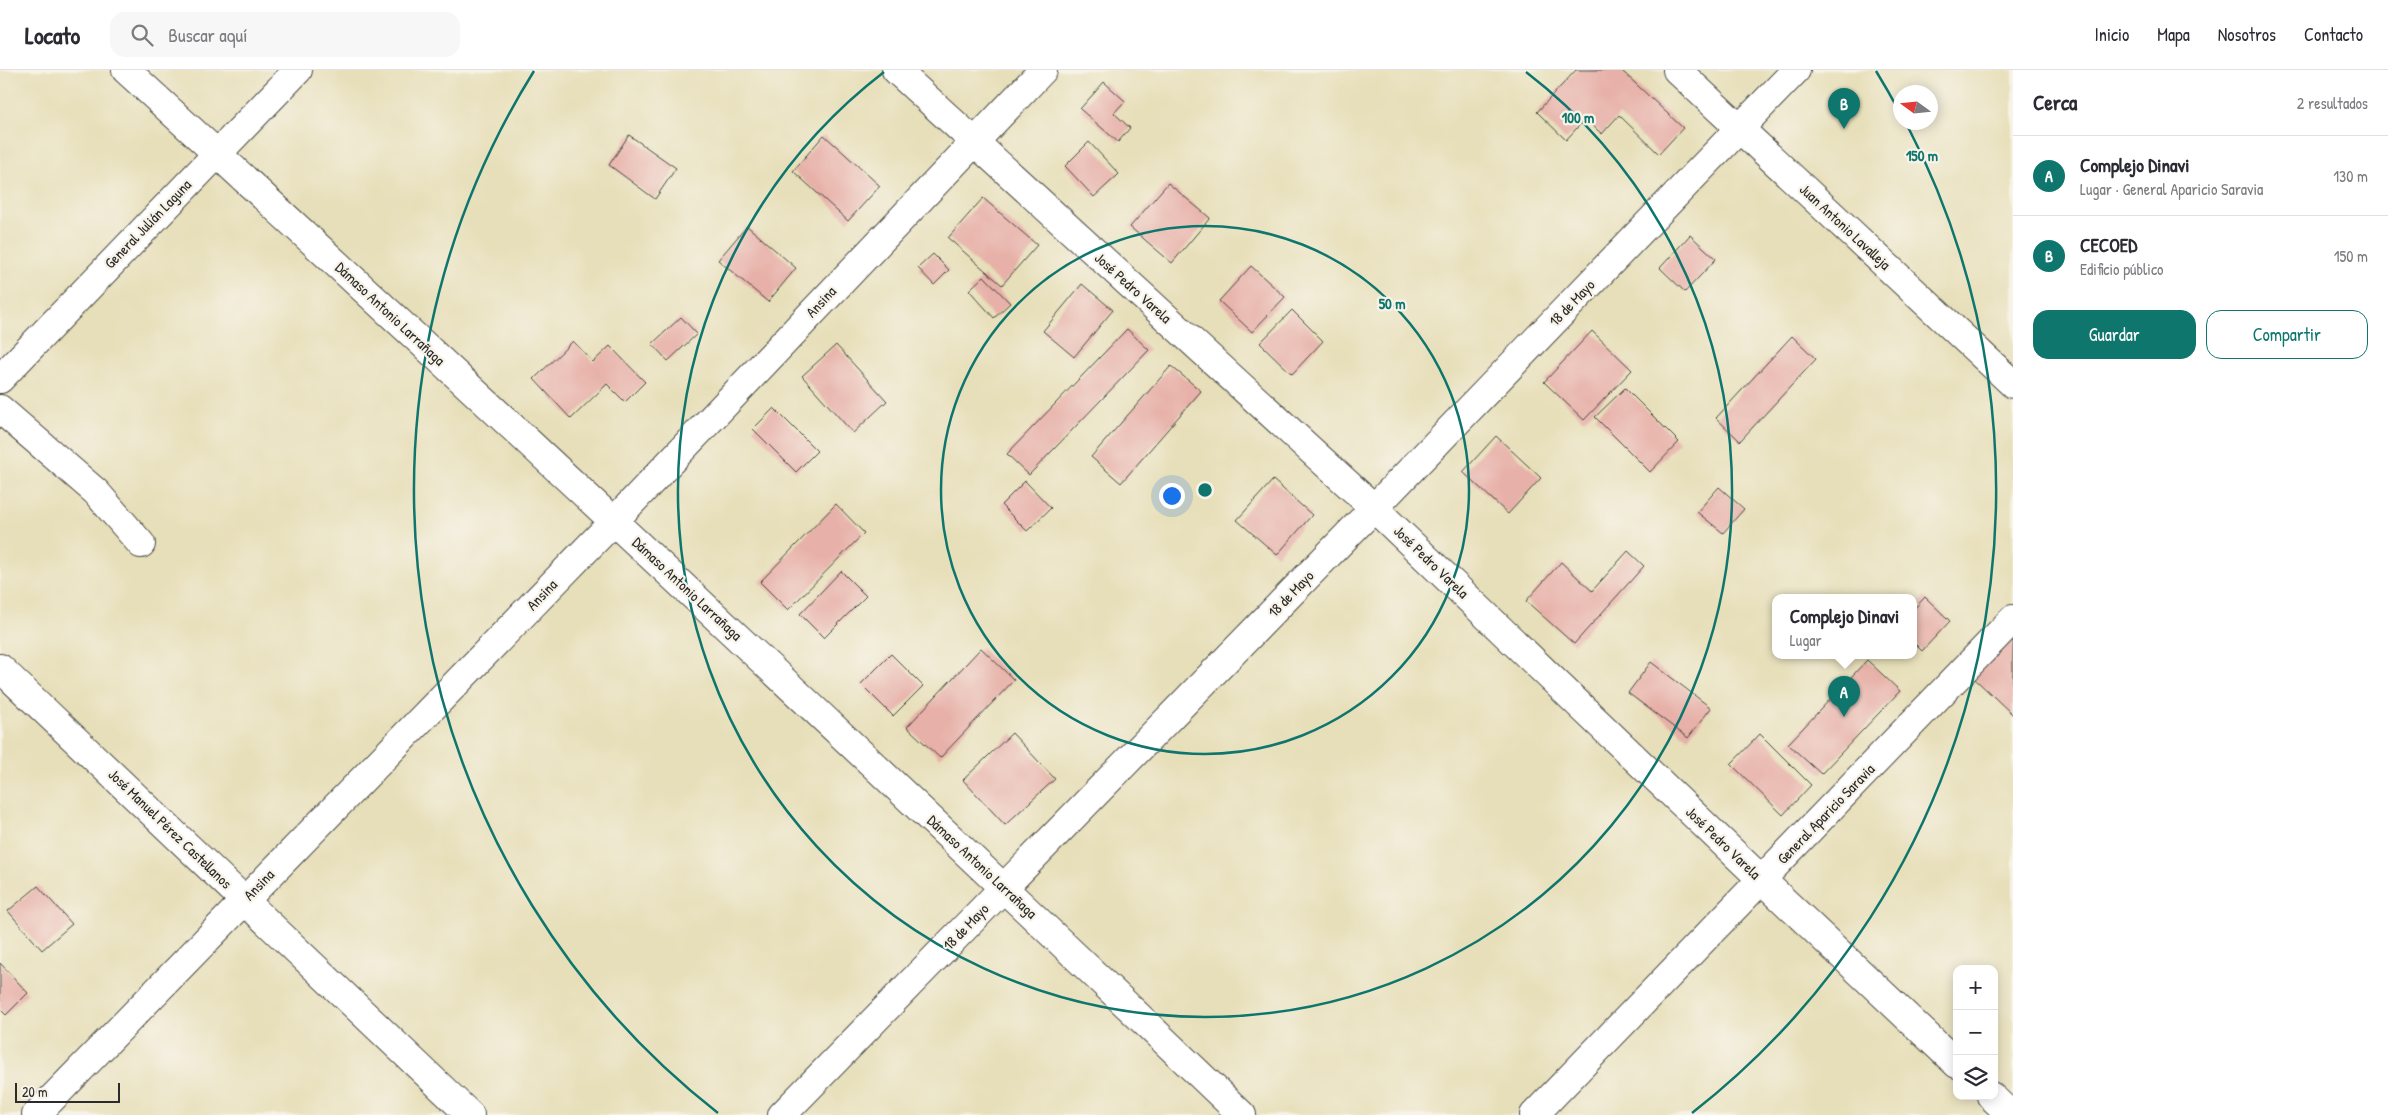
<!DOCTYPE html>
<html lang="es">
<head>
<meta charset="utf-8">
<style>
	:root { --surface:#fff; --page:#f7f7f7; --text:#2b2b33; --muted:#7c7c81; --line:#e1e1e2; --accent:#0f766e }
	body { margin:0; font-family:"Patrick Hand",sans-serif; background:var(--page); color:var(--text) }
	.controls { position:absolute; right:15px; bottom:15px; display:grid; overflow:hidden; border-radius:10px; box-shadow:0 2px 12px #0003 }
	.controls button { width:45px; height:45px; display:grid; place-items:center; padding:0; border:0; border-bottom:1px solid var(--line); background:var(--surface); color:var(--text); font:25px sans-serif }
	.compass { position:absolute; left:1893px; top:15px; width:45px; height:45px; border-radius:50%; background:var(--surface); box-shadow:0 2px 12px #0003; rotate:285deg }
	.scale { position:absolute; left:15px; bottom:12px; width:105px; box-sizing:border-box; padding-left:5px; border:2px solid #2b2b2b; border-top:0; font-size:14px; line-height:18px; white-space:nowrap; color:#2b2b2b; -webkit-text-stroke:4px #f7f3e8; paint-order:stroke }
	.you { position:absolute; left:1171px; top:425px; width:18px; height:18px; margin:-12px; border:4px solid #fff; border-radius:50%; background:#1a73e8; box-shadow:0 0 0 8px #1a73e833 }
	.badge { display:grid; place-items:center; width:32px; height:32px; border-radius:50%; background:var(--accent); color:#fff; font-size:16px; font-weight:700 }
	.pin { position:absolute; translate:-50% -41px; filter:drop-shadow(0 1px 2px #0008) }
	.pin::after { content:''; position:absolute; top:26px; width:18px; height:15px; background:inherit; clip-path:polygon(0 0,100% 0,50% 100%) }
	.popup { position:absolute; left:1772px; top:524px; width:145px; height:65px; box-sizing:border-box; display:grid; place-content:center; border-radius:10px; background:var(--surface); filter:drop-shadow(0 1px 4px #0005); font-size:16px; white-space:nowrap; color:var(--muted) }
	.popup b { font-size:19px; color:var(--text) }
	.popup::after { content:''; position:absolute; left:50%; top:100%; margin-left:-10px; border:10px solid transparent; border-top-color:var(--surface) }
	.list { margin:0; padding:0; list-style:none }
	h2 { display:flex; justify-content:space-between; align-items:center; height:65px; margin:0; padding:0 20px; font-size:21px }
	h2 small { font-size:16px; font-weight:400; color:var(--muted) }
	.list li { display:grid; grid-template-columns:32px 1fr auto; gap:15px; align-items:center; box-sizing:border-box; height:80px; padding:0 20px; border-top:1px solid var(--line) }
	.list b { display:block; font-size:19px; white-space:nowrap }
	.list p { margin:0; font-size:16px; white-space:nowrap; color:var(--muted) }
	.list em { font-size:16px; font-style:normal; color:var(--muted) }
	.actions { display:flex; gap:10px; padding:15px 20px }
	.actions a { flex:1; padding:11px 0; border:1px solid var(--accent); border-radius:15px; text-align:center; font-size:18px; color:var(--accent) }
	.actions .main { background:var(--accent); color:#fff }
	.icon { flex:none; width:28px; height:28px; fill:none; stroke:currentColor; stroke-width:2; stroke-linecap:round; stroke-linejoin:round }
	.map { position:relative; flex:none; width:2013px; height:1045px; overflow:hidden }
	header { display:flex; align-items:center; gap:30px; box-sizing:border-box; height:70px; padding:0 25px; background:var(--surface); border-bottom:1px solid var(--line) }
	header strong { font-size:24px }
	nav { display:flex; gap:28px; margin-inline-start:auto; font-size:18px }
	.search { width:350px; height:45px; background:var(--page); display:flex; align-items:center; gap:12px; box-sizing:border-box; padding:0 18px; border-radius:15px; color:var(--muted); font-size:19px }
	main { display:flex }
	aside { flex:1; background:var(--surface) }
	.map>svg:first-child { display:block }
</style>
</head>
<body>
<header>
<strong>Locato</strong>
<div class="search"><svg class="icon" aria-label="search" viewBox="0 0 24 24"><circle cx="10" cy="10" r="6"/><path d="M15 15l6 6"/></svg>Buscar aquí</div>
<nav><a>Inicio</a><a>Mapa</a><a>Nosotros</a><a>Contacto</a></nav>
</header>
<main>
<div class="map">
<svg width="2013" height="1045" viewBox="0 0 2013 1045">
	<rect width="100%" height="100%" fill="#f7f3e8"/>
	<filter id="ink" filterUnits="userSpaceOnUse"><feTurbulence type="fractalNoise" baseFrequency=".02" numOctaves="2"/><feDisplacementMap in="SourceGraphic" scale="10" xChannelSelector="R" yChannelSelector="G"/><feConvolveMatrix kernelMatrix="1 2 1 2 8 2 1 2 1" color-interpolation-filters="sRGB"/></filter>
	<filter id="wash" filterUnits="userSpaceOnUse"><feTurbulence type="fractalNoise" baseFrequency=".0096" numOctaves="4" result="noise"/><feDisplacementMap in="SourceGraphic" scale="20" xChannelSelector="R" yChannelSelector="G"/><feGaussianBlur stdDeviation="1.12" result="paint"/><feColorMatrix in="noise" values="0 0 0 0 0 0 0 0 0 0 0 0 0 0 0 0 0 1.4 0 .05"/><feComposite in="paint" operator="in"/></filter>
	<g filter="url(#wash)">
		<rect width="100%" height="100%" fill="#e7dfb9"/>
		<g id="blocks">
			<path fill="#e7b0a8" d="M1576,0H1621L1683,58L1659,84L1619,45L1602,64L1585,49L1566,70L1537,42Z
				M1104,12L1125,31L1114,43L1130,58L1118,72L1080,39Z
				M629,65L676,98L655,129L609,95Z
				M824,65L880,116L848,151L793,101Z
				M1089,72L1119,104L1094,127L1065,96Z
				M1168,113L1210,148L1172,193L1130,157Z
				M983,128L1037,175L1002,215L948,168Z
				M747,156L796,198L768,232L718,190Z
				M1690,165L1716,189L1685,222L1660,198Z
				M933,184L949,200L934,215L918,198Z
				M1251,196L1285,227L1252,262L1219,231Z
				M984,206L1010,233L994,248L969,220Z
				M1082,214L1113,240L1074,287L1043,261Z
				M1292,240L1323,271L1292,304L1260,273Z
				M681,247L697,264L668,291L652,274Z
				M1127,259L1149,280L1029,405L1007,384Z
				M1592,261L1632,300L1584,350L1544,312Z
				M1792,266L1816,289L1740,371L1716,348Z
				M573,271L593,292L610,276L645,312L625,332L607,314L571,349L534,309Z
				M836,275L887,331L853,363L802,306Z
				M1171,296L1201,321L1121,413L1091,387Z
				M1625,318L1679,372L1650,402L1595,347Z
				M774,338L817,381L796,402L753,359Z
				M1496,366L1541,408L1508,444L1463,402Z
				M1273,410L1312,445L1277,485L1237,450Z
				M1025,411L1051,438L1027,461L1001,435Z
				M1719,417L1744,439L1723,463L1697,442Z
				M836,434L864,463L788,540L760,512Z
				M1628,481L1644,496L1574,574L1526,531L1561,492L1592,521Z
				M841,501L866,526L824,568L800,544Z
				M1925,527L1950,551L1922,581L1913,572V540Z
				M2013,566V645L1974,608Z
				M981,578L1014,610L940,688L907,657Z
				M891,584L923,616L893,646L861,614Z
				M1867,590L1900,621L1821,704L1788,674Z
				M1651,592L1711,638L1688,668L1628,623Z
				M1012,663L1055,709L1005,755L963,710Z
				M1760,664L1811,715L1783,745L1731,694Z
				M38,816L72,854L42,880L8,841Z
				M0,893L28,923L6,945L0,939Z"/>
		</g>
	</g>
	<g filter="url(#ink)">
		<use href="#blocks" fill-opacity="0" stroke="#474640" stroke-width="1"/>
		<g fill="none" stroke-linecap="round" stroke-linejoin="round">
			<defs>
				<path id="minor" d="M126,0C502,345 874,693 1242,1045
					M896,0L1374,438L1762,810L1957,994
					M1677,0L2013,314
					M0,309L298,0
					M0,339L96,422L141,474
					M0,598L470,1045
					M1991,1026L2011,1045
					M36,1045L614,451L1043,0
					M782,1045L1374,438L1796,0
					M1534,1045L2013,549"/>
			</defs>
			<use href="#minor" stroke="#474640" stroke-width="30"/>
			<use href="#minor" stroke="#fff" stroke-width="28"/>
		</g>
	</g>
	<g fill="none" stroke="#0f766e" stroke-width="2.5">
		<circle cx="1205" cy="420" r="264"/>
		<path d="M1526 2A527 527 0 1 1 884 2"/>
		<path d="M718 1043A791 791 0 0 1 534 1M1876 1A791 791 0 0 1 1900 43M1907 55A791 791 0 0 1 1692 1043"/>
	</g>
	<g text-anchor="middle" stroke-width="4.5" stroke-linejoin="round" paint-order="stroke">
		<g font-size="15" fill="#2b2b2b" stroke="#f7f3e8">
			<text transform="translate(148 154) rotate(-46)" y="5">General Julián Laguna</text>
			<text transform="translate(1845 157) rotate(43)" y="5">Juan Antonio Lavalleja</text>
			<text transform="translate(1133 218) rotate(42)" y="5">José Pedro Varela</text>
			<text transform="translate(821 232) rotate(-47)" y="5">Ansina</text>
			<text transform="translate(1572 233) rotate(-46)" y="5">18 de Mayo</text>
			<text transform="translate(390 244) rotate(43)" y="5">Dámaso Antonio Larrañaga</text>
			<text transform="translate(1431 492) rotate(44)" y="5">José Pedro Varela</text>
			<text transform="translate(687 519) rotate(43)" y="5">Dámaso Antonio Larrañaga</text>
			<text transform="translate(1291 524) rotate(-46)" y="5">18 de Mayo</text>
			<text transform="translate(542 525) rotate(-46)" y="5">Ansina</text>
			<text transform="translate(1826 744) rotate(-46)" y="5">General Aparicio Saravia</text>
			<text transform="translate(170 759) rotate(44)" y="5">José Manuel Pérez Castellanos</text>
			<text transform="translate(1723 773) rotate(44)" y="5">José Pedro Varela</text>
			<text transform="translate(982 797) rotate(43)" y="5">Dámaso Antonio Larrañaga</text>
			<text transform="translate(259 815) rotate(-46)" y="5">Ansina</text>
			<text transform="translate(966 857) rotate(-46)" y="5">18 de Mayo</text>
		</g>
	</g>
	<circle cx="1205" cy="420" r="8" fill="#0f766e" stroke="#f7f3e8" stroke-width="2.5"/>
	<g font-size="15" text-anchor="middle" font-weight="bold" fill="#0f766e" stroke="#f7f3e8" stroke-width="4.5" stroke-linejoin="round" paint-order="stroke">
		<text x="1578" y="53">100 m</text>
		<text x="1922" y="91">150 m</text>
		<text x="1392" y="239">50 m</text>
	</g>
</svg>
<div class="controls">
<button>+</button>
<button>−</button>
<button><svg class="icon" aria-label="layers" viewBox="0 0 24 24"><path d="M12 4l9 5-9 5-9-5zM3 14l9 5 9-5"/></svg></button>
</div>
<svg class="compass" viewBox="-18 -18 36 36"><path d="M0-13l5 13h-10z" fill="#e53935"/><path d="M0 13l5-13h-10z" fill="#7c7c81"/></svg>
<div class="scale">20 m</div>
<div class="you"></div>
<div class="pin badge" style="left:1844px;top:647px">A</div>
<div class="popup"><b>Complejo Dinavi</b>Lugar</div>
<div class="pin badge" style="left:1844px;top:59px">B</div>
</div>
<aside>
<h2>Cerca<small>2 resultados</small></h2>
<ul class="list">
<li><span class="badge">A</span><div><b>Complejo Dinavi</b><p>Lugar · General Aparicio Saravia</p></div><em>130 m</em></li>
<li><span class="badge">B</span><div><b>CECOED</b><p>Edificio público</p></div><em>150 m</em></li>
</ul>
<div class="actions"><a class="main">Guardar</a><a>Compartir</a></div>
</aside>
</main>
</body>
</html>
